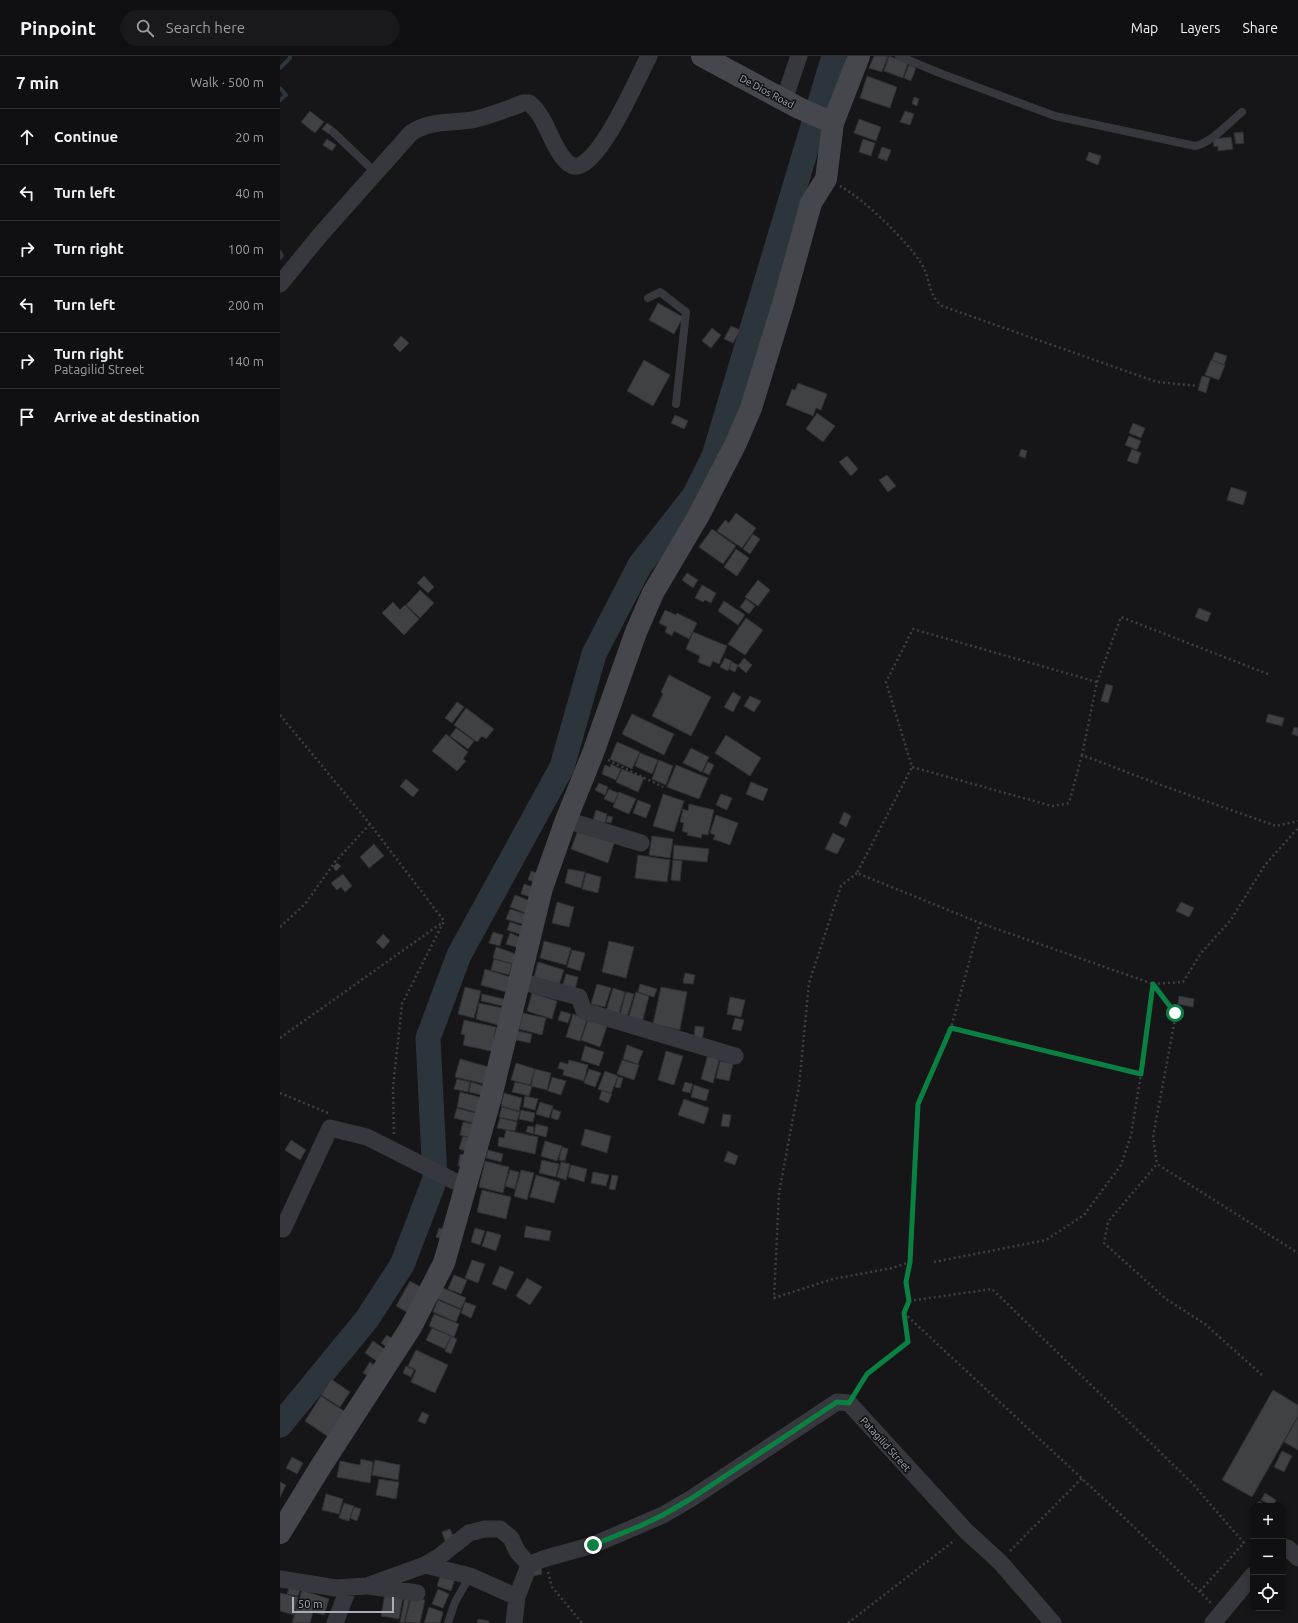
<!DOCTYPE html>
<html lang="en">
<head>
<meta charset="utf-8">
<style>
	:root { --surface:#101012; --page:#19191b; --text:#f1f3f6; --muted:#9c9d9f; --line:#303032 }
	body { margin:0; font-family:Ubuntu,sans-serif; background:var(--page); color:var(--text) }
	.controls { position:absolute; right:12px; bottom:12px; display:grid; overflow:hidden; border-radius:8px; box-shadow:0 2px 6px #0003 }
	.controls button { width:36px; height:36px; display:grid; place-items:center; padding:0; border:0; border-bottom:1px solid var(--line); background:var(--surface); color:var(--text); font:20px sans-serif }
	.scale { position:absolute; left:12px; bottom:10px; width:102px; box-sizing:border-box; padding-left:4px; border:2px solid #a8adb8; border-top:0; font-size:11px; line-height:14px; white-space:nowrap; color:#a8adb8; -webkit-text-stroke:3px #111113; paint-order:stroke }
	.stop { position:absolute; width:12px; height:12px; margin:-9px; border:3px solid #0b8043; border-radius:50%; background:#fff }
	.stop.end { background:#0b8043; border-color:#fff; box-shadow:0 1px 4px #0008 }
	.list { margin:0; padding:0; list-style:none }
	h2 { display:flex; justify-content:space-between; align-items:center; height:52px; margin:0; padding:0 16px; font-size:17px }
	h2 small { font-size:13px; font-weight:400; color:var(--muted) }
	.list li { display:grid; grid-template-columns:26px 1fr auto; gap:12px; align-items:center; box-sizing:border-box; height:56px; padding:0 16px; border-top:1px solid var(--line) }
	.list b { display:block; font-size:15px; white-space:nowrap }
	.list p { margin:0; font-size:13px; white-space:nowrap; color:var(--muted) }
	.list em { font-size:13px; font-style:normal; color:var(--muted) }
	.icon { flex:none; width:22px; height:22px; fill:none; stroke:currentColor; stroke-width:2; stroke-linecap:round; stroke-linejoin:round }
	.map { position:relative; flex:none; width:1018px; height:1567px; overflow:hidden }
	header { display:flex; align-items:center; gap:24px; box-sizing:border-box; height:56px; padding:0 20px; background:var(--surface); border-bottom:1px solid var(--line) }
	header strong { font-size:19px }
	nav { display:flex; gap:22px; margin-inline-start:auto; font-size:14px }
	.search { width:280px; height:36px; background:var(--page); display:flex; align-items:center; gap:10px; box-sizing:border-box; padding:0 14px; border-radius:22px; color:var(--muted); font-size:15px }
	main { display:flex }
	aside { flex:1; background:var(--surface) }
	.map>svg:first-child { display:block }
</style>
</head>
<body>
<header>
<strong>Pinpoint</strong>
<div class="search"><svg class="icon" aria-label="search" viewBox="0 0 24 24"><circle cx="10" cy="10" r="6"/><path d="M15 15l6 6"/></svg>Search here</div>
<nav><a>Map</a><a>Layers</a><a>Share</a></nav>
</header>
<main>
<aside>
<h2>7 min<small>Walk · 500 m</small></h2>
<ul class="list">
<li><svg class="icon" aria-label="ahead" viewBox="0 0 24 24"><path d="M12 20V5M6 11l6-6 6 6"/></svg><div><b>Continue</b></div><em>20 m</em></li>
<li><svg class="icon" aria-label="left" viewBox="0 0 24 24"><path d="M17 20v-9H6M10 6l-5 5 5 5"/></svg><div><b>Turn left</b></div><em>40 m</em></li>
<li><svg class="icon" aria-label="right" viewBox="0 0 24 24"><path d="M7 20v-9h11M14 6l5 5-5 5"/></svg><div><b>Turn right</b></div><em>100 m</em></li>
<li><svg class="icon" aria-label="left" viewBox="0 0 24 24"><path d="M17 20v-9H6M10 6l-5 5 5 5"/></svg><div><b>Turn left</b></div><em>200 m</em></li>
<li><svg class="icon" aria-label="right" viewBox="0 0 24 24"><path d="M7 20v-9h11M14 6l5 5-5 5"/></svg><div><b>Turn right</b><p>Patagilid Street</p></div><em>140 m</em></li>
<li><svg class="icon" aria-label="arrive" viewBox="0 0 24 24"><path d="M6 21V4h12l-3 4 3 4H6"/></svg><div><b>Arrive at destination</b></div></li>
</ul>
</aside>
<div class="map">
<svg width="1018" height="1567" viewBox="0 0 1018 1567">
	<rect width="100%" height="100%" fill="#161618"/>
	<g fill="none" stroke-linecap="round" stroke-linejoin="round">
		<path stroke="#2c353c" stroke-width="4" d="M0,12L10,2V0
			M0,32L6,39L0,44
			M0,196L2,200L0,202"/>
		<path stroke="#2c353c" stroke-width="25" d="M0,1369L87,1263L122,1209L155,1123L148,982L179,899L282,711L314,598L360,509L414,440L434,400L554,0"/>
	</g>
	<path fill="#404145" stroke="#303034" d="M594,0H608L602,16L589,12Z
		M609,0L628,7L623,22L604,15Z
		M629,9L636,12L631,25L624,22Z
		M587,20L617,31L610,52L580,42Z
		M634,41L639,43L637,50L632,48Z
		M30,55L44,66L35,77L21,66Z
		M625,55L634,58L630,69L620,66Z
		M579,63L601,71L596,85L574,77Z
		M47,67L54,72L49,78L42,73Z
		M963,76L964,87L956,88L954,77Z
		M951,81L953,93L938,95V90L934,91L933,83Z
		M47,83L56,89L52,95L43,89Z
		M583,83L595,87L591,100L579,96Z
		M602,91L611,94L607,105L598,102Z
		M809,96L821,100L818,109L806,104Z
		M378,247L403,261L394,278L369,264Z
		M451,270L460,274L453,287L444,283Z
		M432,272L441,279L431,292L422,285Z
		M121,280L129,287L120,296L113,289Z
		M935,296L947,300L944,309L932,304Z
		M364,304L390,319L373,350L347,335Z
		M931,304L945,309L939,324L925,319Z
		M922,320L930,322L926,337L918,334Z
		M518,327L547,338L541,354L536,352L533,360L506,349L512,333L515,334Z
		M537,357L555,370L543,386L526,373Z
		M395,359L408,365L404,373L391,367Z
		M853,367L865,372L861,382L849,377Z
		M849,380L861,385L857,394L845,389Z
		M741,393L747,395L745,402L739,400Z
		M852,393L861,397L857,408L847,405Z
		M567,400L578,413L571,420L559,406Z
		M607,419L616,430L608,436L599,424Z
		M951,431L967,436L963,449L947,444Z
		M456,457L476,472L462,492L437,475L445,464L449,467Z
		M432,473L456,490L443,508L419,491Z
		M473,478L480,483L470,498L463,493Z
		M456,493L469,502L457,520L444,511Z
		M407,517L418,524L413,532L402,524Z
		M144,520L154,531L148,537L137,527Z
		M478,524L490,534L478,550L465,541Z
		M422,529L436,537L431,547L425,544L423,546L415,542Z
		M140,534L154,547L140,562L126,549Z
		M466,543L475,550L469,558L460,551Z
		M444,545L465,559L458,569L438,555Z
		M113,546L120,554L125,549L139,563L124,579L102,557Z
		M919,552L931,557L927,566L915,561Z
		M385,554L396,559L397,557L417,567L409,583L394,575L392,580L385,576L387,571L379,567Z
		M466,562L483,574L465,599L448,588Z
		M413,576L447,590L439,608L433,605L430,611L418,606L420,600L406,593Z
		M445,602L452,605L448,615L440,611Z
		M464,602L472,609L466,617L458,610Z
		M452,606L458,609L455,616L449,613Z
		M389,619L431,641L411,680L372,660L383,638L381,636Z
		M826,628L833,630L828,647L821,645Z
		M453,636L461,641L453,656L444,651Z
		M470,640L481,645L474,656L464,650Z
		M177,646L184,651L172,667L165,662Z
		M186,652L214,673L206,683L202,680L197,686L174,669Z
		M352,658L394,678L384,699L342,678Z
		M988,658L1004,662L1002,670L986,666Z
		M1014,671L1018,672V680L1012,678Z
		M176,672L194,685L188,693L170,680Z
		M166,678L188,696L183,703L186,705L177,715L152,695Z
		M446,679L481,702L470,720L435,697Z
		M337,686L360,696L352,713L330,703Z
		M411,692L429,701L422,716L403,707Z
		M360,697L378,704L372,718L355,710Z
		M379,704L393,710L386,729L372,723Z
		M428,706L434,709L429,719L423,716Z
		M331,708L341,713L336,724L322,718L325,709L330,711Z
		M396,709L428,722L419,743L387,731Z
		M342,713L364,722L358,736L336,726Z
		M126,723L139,734L133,741L120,730Z
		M471,726L488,733L483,745L466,738Z
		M319,727L328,731L325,739L315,734Z
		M329,733L338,737L334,747L324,743Z
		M339,736L356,743L349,758L333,751Z
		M383,738L404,745L394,776L373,770Z
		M441,738L452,742L447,754L436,749Z
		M358,744L371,749L366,762L353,757Z
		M409,748L434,754L428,779L422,778L421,782L407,779L408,777L402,775L404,767L400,766L403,753L408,755Z
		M316,754L327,758L325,767L313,764Z
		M564,756L571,760L566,771L559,767Z
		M436,759L458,767L450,789L433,783L435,779L430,777Z
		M328,760L333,761L331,767L326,766Z
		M299,771L335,784L328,807L291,793Z
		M553,777L565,783L557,798L545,793Z
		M372,780L393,783L390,802L369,799Z
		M94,788L104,800L89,812L80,801Z
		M394,789L429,793L427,806L393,803Z
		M358,799L390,804L387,826L355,822Z
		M393,804L402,805L400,825L391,824Z
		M57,807L61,810L56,815L53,811Z
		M288,813L305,816L301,832L285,827Z
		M251,815L263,819L261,828L248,824Z
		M306,817L321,821L318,837L302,833Z
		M63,818L72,830L65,836L61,831L57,834L51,827Z
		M244,828L260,833L257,843L241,838Z
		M235,839L251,845V859L230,851Z
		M277,846L294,851L289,871L272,867Z
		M901,846L914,852L909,861L896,855Z
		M230,853L252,860L248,870L226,863Z
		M230,866L248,872L245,880L227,874Z
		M213,876L223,879L220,890L209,887Z
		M230,877L242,882L239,892L226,888Z
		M103,878L110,885L103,893L96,886Z
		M264,885L291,892L286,909L260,902Z
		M329,885L354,891L346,922L322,916Z
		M216,891L239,899L236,909L213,902Z
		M292,894L305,897L300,915L287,911Z
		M214,903L232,908L229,919L211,914Z
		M258,906L284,914L279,929L254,921Z
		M205,913L230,921L226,936L201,929Z
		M405,917L415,919L413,928L403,927Z
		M286,918L298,921L295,934L282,931Z
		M317,928L331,932L325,951L311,948Z
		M360,928L377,933L374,941L358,936Z
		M185,931L201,935L194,962L178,958Z
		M381,931L407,936L400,974L373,968Z
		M333,932L345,936L339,958L326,955Z
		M346,936L354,938L347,961L340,959Z
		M356,936L369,940L362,967L348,963Z
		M252,937L277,945L272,963L247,955Z
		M202,938L228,944L226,951L201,945Z
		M899,940L914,943L913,951L898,948Z
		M450,941L465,944L461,961L447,958Z
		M199,947L222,952L218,969L196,963Z
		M281,955L291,958L288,967L278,964Z
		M243,957L266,962L262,979L239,973Z
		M293,958L307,963L300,985L286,981Z
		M455,962L464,964L461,975L452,973Z
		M184,964L216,971L214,982L217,983L215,996L183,989L185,979L181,978Z
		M308,964L327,970L320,991L301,984Z
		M415,970L424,971L422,985L414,984Z
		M238,975L252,978L250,987L236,984Z
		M347,989L363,995L358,1008L343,1003Z
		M305,990L324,996L319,1010L301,1004Z
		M386,995L403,1000L394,1029L378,1024Z
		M428,998L440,1001L433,1027L421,1023Z
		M180,1003L209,1011L205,1028L175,1021Z
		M289,1004L308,1009L304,1025L283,1019L284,1014L278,1012L280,1006L288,1008Z
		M342,1004L359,1009L354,1024L337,1018Z
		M440,1005L453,1008L449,1025L436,1022Z
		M236,1007L255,1013L250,1029L231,1024Z
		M255,1013L271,1017L267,1034L251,1030Z
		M309,1013L321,1017L315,1031L304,1027Z
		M325,1015L338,1020L331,1038L318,1033Z
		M272,1021L286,1025L281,1039L268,1035Z
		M338,1021L343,1022L340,1032L335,1031Z
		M177,1023L190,1026L188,1036L174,1033Z
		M191,1026L204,1030L202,1039L189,1036Z
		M235,1026L252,1030L249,1040L232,1036Z
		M405,1026L413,1028L410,1037L402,1035Z
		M414,1029L429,1034L426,1045L411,1041Z
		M322,1034L332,1038L328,1047L319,1043Z
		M180,1036L203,1042L200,1057L177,1051Z
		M224,1037L242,1042L239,1055L221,1050Z
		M245,1040L258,1043L255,1054L243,1051Z
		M404,1043L429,1052L424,1068L398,1059Z
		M260,1046L273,1050L269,1062L256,1058Z
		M222,1051L240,1056L237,1065L219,1061Z
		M177,1052L199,1058L197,1068L174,1062Z
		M273,1053L281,1056L278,1064L271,1062Z
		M241,1054L255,1057L253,1066L239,1063Z
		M443,1058L451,1059L449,1071L441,1070Z
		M220,1062L237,1066L235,1075L217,1072Z
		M183,1066L198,1069L195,1083L180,1079Z
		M256,1068L268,1071L266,1081L254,1078Z
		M248,1070L254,1071L253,1078L246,1076Z
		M305,1073L331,1080L327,1097L301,1089Z
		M226,1074L258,1081L255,1098L218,1090L219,1081L224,1082Z
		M183,1080L193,1083L189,1096L179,1093Z
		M11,1084L26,1094L20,1104L5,1094Z
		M265,1085L282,1090L277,1105L261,1100Z
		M282,1091L288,1093L285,1105L279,1104Z
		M208,1094L223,1098L221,1106L206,1102Z
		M448,1095L458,1100L455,1109L444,1105Z
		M180,1098L189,1100L187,1111L178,1110Z
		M262,1104L279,1108L276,1121L259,1117Z
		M205,1105L229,1111L223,1137L199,1131Z
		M281,1106L290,1108L286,1124L277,1121Z
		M291,1109L307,1113L304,1126L288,1121Z
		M230,1114L239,1116L235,1133L225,1130Z
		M241,1114L254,1117L247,1144L234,1140Z
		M313,1116L329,1119L326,1130L311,1127Z
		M256,1119L280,1126L274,1147L250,1141Z
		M332,1119L338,1120L335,1134L329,1133Z
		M202,1134L231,1141L226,1163L197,1156Z
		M246,1170L271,1175L269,1185L244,1181Z
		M159,1172L165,1173L162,1183L156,1181Z
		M195,1172L205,1175L200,1189L191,1186Z
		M207,1175L221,1179L216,1195L202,1190Z
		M192,1204L205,1208L198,1227L185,1222Z
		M220,1210L234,1216L226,1234L212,1228Z
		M174,1219L187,1224L181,1238L168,1233Z
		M247,1222L262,1231L250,1249L236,1240Z
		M130,1225L146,1234L132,1259L116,1250Z
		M161,1231L186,1242L181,1253L156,1242Z
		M158,1244L181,1254L176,1266L153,1256Z
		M185,1246L196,1250L191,1262L181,1257Z
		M154,1258L179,1268L174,1281L149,1270Z
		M152,1272L171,1280L165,1293L146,1284Z
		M107,1279L114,1284L108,1292L101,1287Z
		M171,1280L177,1283L171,1298L165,1295Z
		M93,1285L106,1294L98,1306L85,1297Z
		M136,1294L168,1309L155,1337L131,1326L136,1314L128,1310Z
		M90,1306L99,1313L93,1323L83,1317Z
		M126,1310L134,1314L131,1321L123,1317Z
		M51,1323L70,1336L60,1351L41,1339Z
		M993,1334L1018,1349V1360L972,1441L942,1424Z
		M41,1340L67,1357L50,1382L25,1365Z
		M142,1356L149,1359L145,1368L138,1365Z
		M1018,1361V1394L1004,1386Z
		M1002,1395L1012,1400L1004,1416L994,1411Z
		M12,1401L23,1407L17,1418L6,1412Z
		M81,1403L93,1406L90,1427L57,1421L60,1405L80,1409Z
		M95,1404L120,1409L118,1424L92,1419Z
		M99,1423L119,1426L116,1443L96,1439Z
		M0,1426L6,1429L0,1441Z
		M985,1437L996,1444L993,1450L981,1444Z
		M46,1438L63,1443L59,1458L42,1454Z
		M979,1445L987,1450H976Z
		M64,1447L74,1450L69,1465L59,1462Z
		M74,1451L81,1453L77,1465L70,1462Z
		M170,1473L174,1482L165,1485L162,1476Z
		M261,1512L262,1518L253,1520L252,1513Z
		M162,1514L176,1519L171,1535L157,1530Z
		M9,1532L20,1534L18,1540L7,1538Z
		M158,1533L169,1538L163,1552L152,1548Z
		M22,1534L49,1543L44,1559L33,1556L30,1567H12Z
		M0,1537L18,1541L14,1559L0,1555Z
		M105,1537L123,1540L119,1563L101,1560Z
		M125,1540L130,1541L124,1567L120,1566Z
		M131,1541L145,1544L140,1567L125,1566Z
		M149,1551L163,1556L160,1567H144Z
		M198,1563L209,1565V1567H197Z"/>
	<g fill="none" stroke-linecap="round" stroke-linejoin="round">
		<path stroke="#3d3f44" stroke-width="2.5" stroke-dasharray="2 3" stroke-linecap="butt" d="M560,130C584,143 626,184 641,207C650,220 648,240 662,250L877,326L917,330
			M988,618L841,561L817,626L802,699L878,728L996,770L1018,765
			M0,659L90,768L164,865
			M802,699L789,747L772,750L632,711L606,626L633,573L817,626
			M328,704L383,731
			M577,817L561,830L529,927L519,1030L499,1137L494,1242L553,1223L612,1212L630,1206L638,1048L671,972L700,867L577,817L632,711
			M700,867L873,928L861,1018
			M0,871L25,848L55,806L90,768
			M873,928L903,926L921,897L950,865L985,809L1018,772
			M874,928L895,957V963L873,1081L877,1108
			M0,982L163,866
			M0,1037L48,1057
			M114,1078L113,1031L122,948L164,865
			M654,1206L766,1184L804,1159L841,1109L851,1079L861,1018L671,972
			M629,1245L626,1226L630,1206
			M982,1319L925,1268L886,1243L824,1187L828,1166L877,1108L1018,1197
			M576,1336L587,1318L628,1286L624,1258
			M730,1495L802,1422
			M268,1516L272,1531L302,1567
			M920,1535L964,1487L912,1427L712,1233L629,1245L624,1257L853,1470L931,1547
			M568,1567L675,1484"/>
		<path stroke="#37383d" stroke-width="8" d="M619,0L657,16L775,60L915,90C931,87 950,66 962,56
			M53,76L96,117
			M368,242L380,236L406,256L396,348
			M168,1567L175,1546L190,1520"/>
		<path stroke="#37383d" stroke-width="17" d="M504,44L519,0
			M0,228L41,178L131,77C151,63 174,68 196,63C212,59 228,53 243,47H249C267,61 270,88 285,104C289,109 295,112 301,109C326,96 356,25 369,0
			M286,764L361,787
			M239,925L299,941L304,955L455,1000
			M3,1173L50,1072L87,1081L174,1125L186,1130
			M1003,1491L1008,1492L1018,1502
			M145,1509L190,1520L237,1541
			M0,1523L56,1532L87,1530L145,1509L160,1500L189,1477L205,1473H220L231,1482L237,1495L249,1509L263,1503L313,1489L383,1459L412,1442L557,1346L569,1347L686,1475L720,1506L773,1567
			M89,1530L137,1537
			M55,1567L69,1531
			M234,1567L237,1541L249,1509
			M933,1567L973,1519"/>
		<path stroke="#45474d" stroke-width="22" d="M422,0L519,52L553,67
			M0,1477L41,1410L131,1271L164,1207L211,1041L262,832L286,764L313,697L356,576L373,537L419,459L456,387L471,352L503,248L531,147L546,123L553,67L579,0"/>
	</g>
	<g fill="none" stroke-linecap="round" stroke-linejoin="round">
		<path stroke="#0b8043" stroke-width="5" d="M313,1489L360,1470L383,1459L412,1442L557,1346L569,1347L587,1318L628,1286L624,1257L629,1245L626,1226L630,1206L638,1048L671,972L861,1018L873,928L895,957"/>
	</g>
	<g text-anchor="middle" stroke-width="3.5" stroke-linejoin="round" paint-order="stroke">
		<g font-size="10" fill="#a8adb8" stroke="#111113">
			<text transform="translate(487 35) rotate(28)" y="4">De Dios Road</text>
			<text transform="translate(606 1388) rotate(48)" y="4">Patagilid Street</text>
		</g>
	</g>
</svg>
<div class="controls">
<button>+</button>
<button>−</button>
<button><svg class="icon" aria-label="locate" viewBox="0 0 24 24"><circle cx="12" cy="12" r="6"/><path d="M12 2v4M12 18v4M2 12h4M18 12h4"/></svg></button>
</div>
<div class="scale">50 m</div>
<div class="stop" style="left:895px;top:957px"></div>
<div class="stop end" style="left:313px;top:1489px"></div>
</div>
</main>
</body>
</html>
